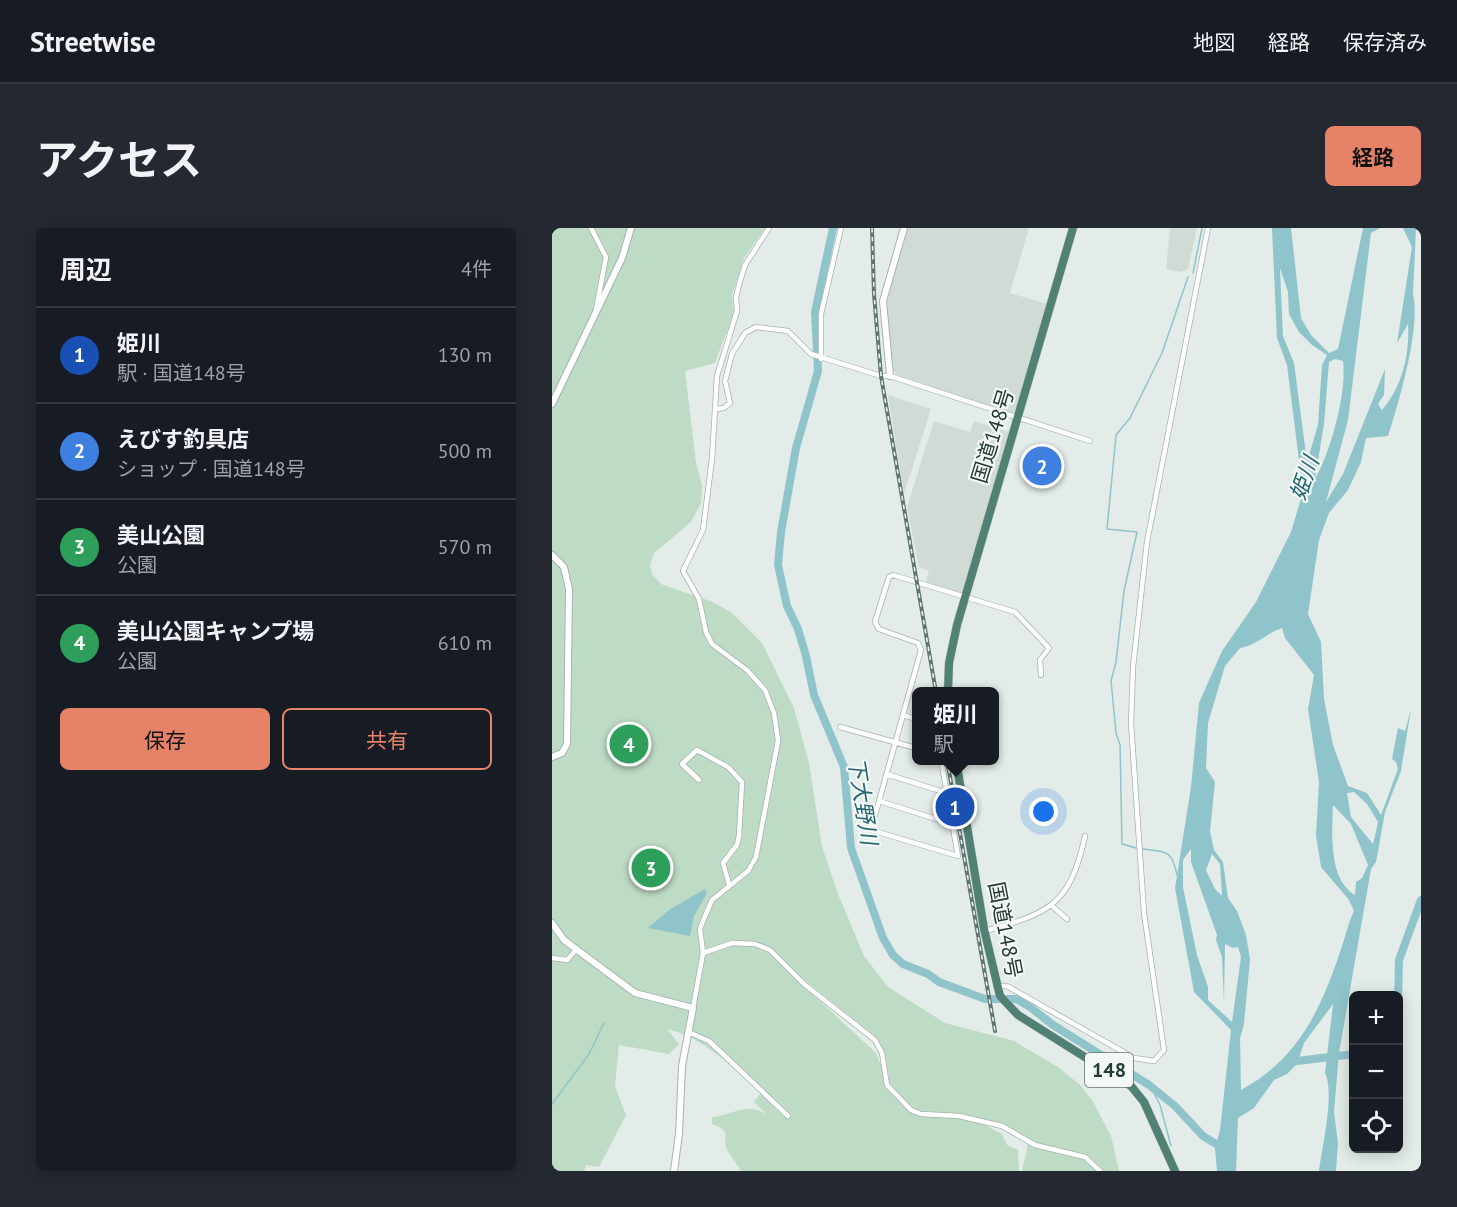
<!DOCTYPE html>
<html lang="ja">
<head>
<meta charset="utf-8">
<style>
	:root { --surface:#171b24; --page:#242831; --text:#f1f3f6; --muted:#9ea1a6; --line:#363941; --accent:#e58268 }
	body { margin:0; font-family:"PT Sans","Noto Sans JP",sans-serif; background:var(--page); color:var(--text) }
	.controls { position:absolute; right:18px; bottom:18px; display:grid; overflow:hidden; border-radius:9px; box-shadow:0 3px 15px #0003 }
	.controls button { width:54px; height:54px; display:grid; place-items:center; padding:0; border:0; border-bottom:2px solid var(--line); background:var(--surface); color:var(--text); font:30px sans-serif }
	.you { position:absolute; left:492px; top:584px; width:21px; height:21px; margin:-15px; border:4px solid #fff; border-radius:50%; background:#1a73e8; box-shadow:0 0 0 9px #1a73e833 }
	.badge { display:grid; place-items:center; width:39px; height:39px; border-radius:50%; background:var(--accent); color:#fff; font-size:20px; font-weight:700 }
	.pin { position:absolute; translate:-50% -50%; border:3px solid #fff; box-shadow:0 2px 6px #0006 }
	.popup { position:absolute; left:360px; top:459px; width:87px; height:78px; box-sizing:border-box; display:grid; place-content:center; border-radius:9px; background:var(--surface); filter:drop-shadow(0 2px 4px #0005); font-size:20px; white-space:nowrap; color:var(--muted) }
	.popup b { font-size:22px; color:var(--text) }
	.popup::after { content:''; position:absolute; left:50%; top:100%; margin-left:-12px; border:12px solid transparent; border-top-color:var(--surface) }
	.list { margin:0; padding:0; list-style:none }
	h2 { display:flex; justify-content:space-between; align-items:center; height:78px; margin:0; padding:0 24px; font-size:26px }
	h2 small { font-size:20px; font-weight:400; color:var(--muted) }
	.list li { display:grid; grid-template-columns:39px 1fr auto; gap:18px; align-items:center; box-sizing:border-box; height:96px; padding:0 24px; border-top:2px solid var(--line) }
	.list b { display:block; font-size:22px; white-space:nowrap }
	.list p { margin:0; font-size:20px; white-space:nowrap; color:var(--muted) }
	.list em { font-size:20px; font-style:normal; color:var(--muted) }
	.actions { display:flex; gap:12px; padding:18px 24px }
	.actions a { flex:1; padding:14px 0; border:2px solid var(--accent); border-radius:9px; text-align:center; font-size:21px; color:var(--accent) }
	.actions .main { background:var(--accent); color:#111 }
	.icon { flex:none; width:33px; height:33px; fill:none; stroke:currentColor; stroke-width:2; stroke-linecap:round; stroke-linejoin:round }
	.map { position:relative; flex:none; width:869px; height:943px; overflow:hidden; border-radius:9px }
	header { display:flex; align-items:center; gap:36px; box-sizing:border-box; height:84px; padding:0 30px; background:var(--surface); border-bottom:2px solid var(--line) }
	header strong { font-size:28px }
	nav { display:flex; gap:33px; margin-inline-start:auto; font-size:21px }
	.intro { display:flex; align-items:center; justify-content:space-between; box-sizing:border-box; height:144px; padding:0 36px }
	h1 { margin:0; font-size:42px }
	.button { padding:15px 27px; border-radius:9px; background:var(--accent); color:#111; font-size:21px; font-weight:700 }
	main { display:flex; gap:36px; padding:0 36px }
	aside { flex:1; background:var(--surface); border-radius:9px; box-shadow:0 3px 15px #0003 }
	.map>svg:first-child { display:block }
</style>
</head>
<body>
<header>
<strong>Streetwise</strong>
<nav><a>地図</a><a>経路</a><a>保存済み</a></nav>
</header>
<div class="intro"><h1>アクセス</h1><a class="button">経路</a></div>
<main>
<aside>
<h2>周辺<small>4件</small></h2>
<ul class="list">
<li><span class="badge" style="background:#1a4fb4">1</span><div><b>姫川</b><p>駅 · 国道148号</p></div><em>130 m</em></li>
<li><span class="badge" style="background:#3f7fe0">2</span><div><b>えびす釣具店</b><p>ショップ · 国道148号</p></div><em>500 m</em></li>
<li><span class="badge" style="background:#2e9e5b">3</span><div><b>美山公園</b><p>公園</p></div><em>570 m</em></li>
<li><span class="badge" style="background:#2e9e5b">4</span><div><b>美山公園キャンプ場</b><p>公園</p></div><em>610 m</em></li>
</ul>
<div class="actions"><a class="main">保存</a><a>共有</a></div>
</aside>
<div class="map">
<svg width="869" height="943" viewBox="0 0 869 943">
	<rect width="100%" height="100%" fill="#e3ece8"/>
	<path fill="#d1dbd6" d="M355,0H477L458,65L495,76L465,187L346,147L340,141L333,81Z
		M618,0H645L636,41L628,44L614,41Z
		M336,167L379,181L352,266Z
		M382,193L418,204L422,193L457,204L410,366L374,354L377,343L367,339L355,279Z"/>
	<path fill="#bedbc5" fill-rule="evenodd" d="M0,0H213L192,30L180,67L182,84L163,135L133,143L144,235L150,257L149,275L139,294L102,325L98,337L100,346L109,356L158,373L179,384L210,415L242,480L257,535L270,619L286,666L312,728L336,759L393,795L462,813L506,839L528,857L540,872L559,908L567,943H470C471,935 475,927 475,919C476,899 433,893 419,890L450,906L455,917L466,922L467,943H189C185,936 179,929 175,922C169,908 182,904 160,896V889C178,888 197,873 215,887L202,874L209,865C180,839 154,811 115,801L127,816L117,826L67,817L63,858L74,887L47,939L34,937L32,943H0ZM247,748L318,804L325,812L338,849L333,847L324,825L254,760Z"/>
	<path fill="#90c4cb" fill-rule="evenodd" d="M720,0H739L749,90L759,107L777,125L786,121L811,0H828L819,5L796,192L774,274L791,246L833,141L832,167L826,176L830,182C850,159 858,126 856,96L845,115L860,19L851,0H864L861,66C869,99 847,174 836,208L814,210L809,234L796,262L777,285L767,312L756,386L769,414L772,471L781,517L796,558L815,565L829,587L846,541L844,534L840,531L846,500L853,503L859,481L849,543L833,584L824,634L819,641L787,825L782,884L786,915L784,943H767C770,919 783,865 773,845L781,776L752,815L745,836L735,846L722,852L702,880L686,890L684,943H665L663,921L668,902L679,802L642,764L623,660L639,559L647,475L670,423L704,374L739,304L751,264L735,137L725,110ZM728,40L736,64L737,86L747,104L760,117L775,127L770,137L766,197L755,234L742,135L731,108ZM783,131L791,133C795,164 779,223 763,251L772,196L777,134ZM730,400L733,410L762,447L756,481L767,554L764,608L769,639L797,672L802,683C796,695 794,707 790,718C770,779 747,831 689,862L688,810L692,796L698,731L694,707L685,683L676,670L671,634L662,622L658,603L663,554L654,540L656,495L673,438L688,420C704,418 715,405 730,400ZM802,564L815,576L826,594L821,616L799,589L795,565ZM781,577L799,596L816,637L810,650L804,654L803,667C776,652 780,603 781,577ZM639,621V634L665,707L664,712L670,729L672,775L673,716L681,720L686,719L689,729L680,794L656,772V759L645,727L631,659V632ZM660,626L668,636L670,668L663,661L654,642Z
		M153,661L155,665L142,688L138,708L96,700L117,682Z"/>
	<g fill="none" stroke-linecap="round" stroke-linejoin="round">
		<path stroke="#90c4cb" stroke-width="1.5" d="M641,45L650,0
			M584,620L570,616L568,517L564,505L559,453L564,434L572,363L585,304L555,301L564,207L578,190L610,125L636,49
			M591,621C615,624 620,622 625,647
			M598,857L608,877L619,918
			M0,876L37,826L52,795"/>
		<path stroke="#90c4cb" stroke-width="8" d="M281,0L263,84L266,143L244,220L229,304L226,337L235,378L246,401L254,428L262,467L292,539L299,620L331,710L341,727L351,736L376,746L387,754L433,771H464L478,779L501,797L597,857L623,878L651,908L674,922
			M846,775L847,732L869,672
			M737,834L802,826"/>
		<defs>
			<path id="minor" d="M39,0L54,29L44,82
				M269,131V86L289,0
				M163,181L172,180L178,175L173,153L180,126L193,105L204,99L236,103L259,126L329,148H338L538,213
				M351,487L364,491
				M288,499L364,520
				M389,532L406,628L319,602L369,422L366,415L327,401L323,394L337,349L341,347L463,384L497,420L488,432L489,447
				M334,546L395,565
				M147,552L130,536L145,522L176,539L190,554L187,608L185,617L171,635L177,656
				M327,573L400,596
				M499,677L515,691
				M433,703C498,685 518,677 533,608
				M151,725L180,715L203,716L218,722L252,756L323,812L330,825L335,857L359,882L369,886L407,888L450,898L483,917L533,929L548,943
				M0,730L15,732L24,722
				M444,758H455L582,830L602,833L612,822L592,685L579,495L581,439L595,314L656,0
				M141,780L151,725L148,701L153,688L160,672L196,643L204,629L226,513L222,485L213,462L195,442L160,416L154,404L147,371L131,343L151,302L160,231L165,148L185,83L184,69L188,53L193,37L217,0
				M136,804L157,813L236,888"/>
			<path id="tertiary" d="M338,148L331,73L352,0
				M0,176L70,30L79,0
				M0,327L12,339L17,361L15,516L10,525L0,529
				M0,695L12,712L83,765L141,780L130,838L127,906L122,943"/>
			<path id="trunk" d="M396,464L397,435L405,397L521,0
				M404,532L432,701L448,768L466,787L579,858L592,874L623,943"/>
		</defs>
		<use href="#minor" stroke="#a6b3ae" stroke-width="6"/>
		<use href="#tertiary" stroke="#a6b3ae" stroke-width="8"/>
		<use href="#trunk" stroke="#c2c8c6" stroke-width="9"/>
		<use href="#minor" stroke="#fff" stroke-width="4.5"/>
		<use href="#tertiary" stroke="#fff" stroke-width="6"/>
		<use href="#trunk" stroke="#508174" stroke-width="8"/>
		<defs>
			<path id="rail" d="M320,0L322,66L329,148L384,464
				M395,532L443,803"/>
		</defs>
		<use href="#rail" stroke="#5f7770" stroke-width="4"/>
		<use href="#rail" stroke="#f3f8f6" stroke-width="1.5" stroke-dasharray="4.5" stroke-linecap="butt"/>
	</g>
	<g text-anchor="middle" stroke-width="4.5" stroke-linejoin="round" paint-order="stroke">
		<rect fill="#f3f8f6" stroke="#62746e" stroke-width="1.5" x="533" y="825" width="48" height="34" rx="4.5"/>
		<g font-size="20" font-weight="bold" fill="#243b34">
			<text x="557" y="849">148</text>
		</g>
		<g font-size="21" fill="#243b34" stroke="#f3f8f6">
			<text transform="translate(441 208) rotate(-73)" y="7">国道148号</text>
			<text transform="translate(453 702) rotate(79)" y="7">国道148号</text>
		</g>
		<g font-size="22" font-style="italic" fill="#246872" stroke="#f3f8f6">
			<text transform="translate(752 250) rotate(-70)" y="8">姫川</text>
			<text transform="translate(311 573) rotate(81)" y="8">下大野川</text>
		</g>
	</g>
</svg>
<div class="controls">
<button>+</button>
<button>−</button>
<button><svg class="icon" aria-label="locate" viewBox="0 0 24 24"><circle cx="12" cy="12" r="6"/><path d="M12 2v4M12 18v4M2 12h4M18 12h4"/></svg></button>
</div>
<div class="you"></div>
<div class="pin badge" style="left:403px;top:579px;background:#1a4fb4">1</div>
<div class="popup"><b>姫川</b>駅</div>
<div class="pin badge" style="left:490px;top:238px;background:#3f7fe0">2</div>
<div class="pin badge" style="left:99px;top:640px;background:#2e9e5b">3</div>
<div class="pin badge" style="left:77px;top:516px;background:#2e9e5b">4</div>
</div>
</main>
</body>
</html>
